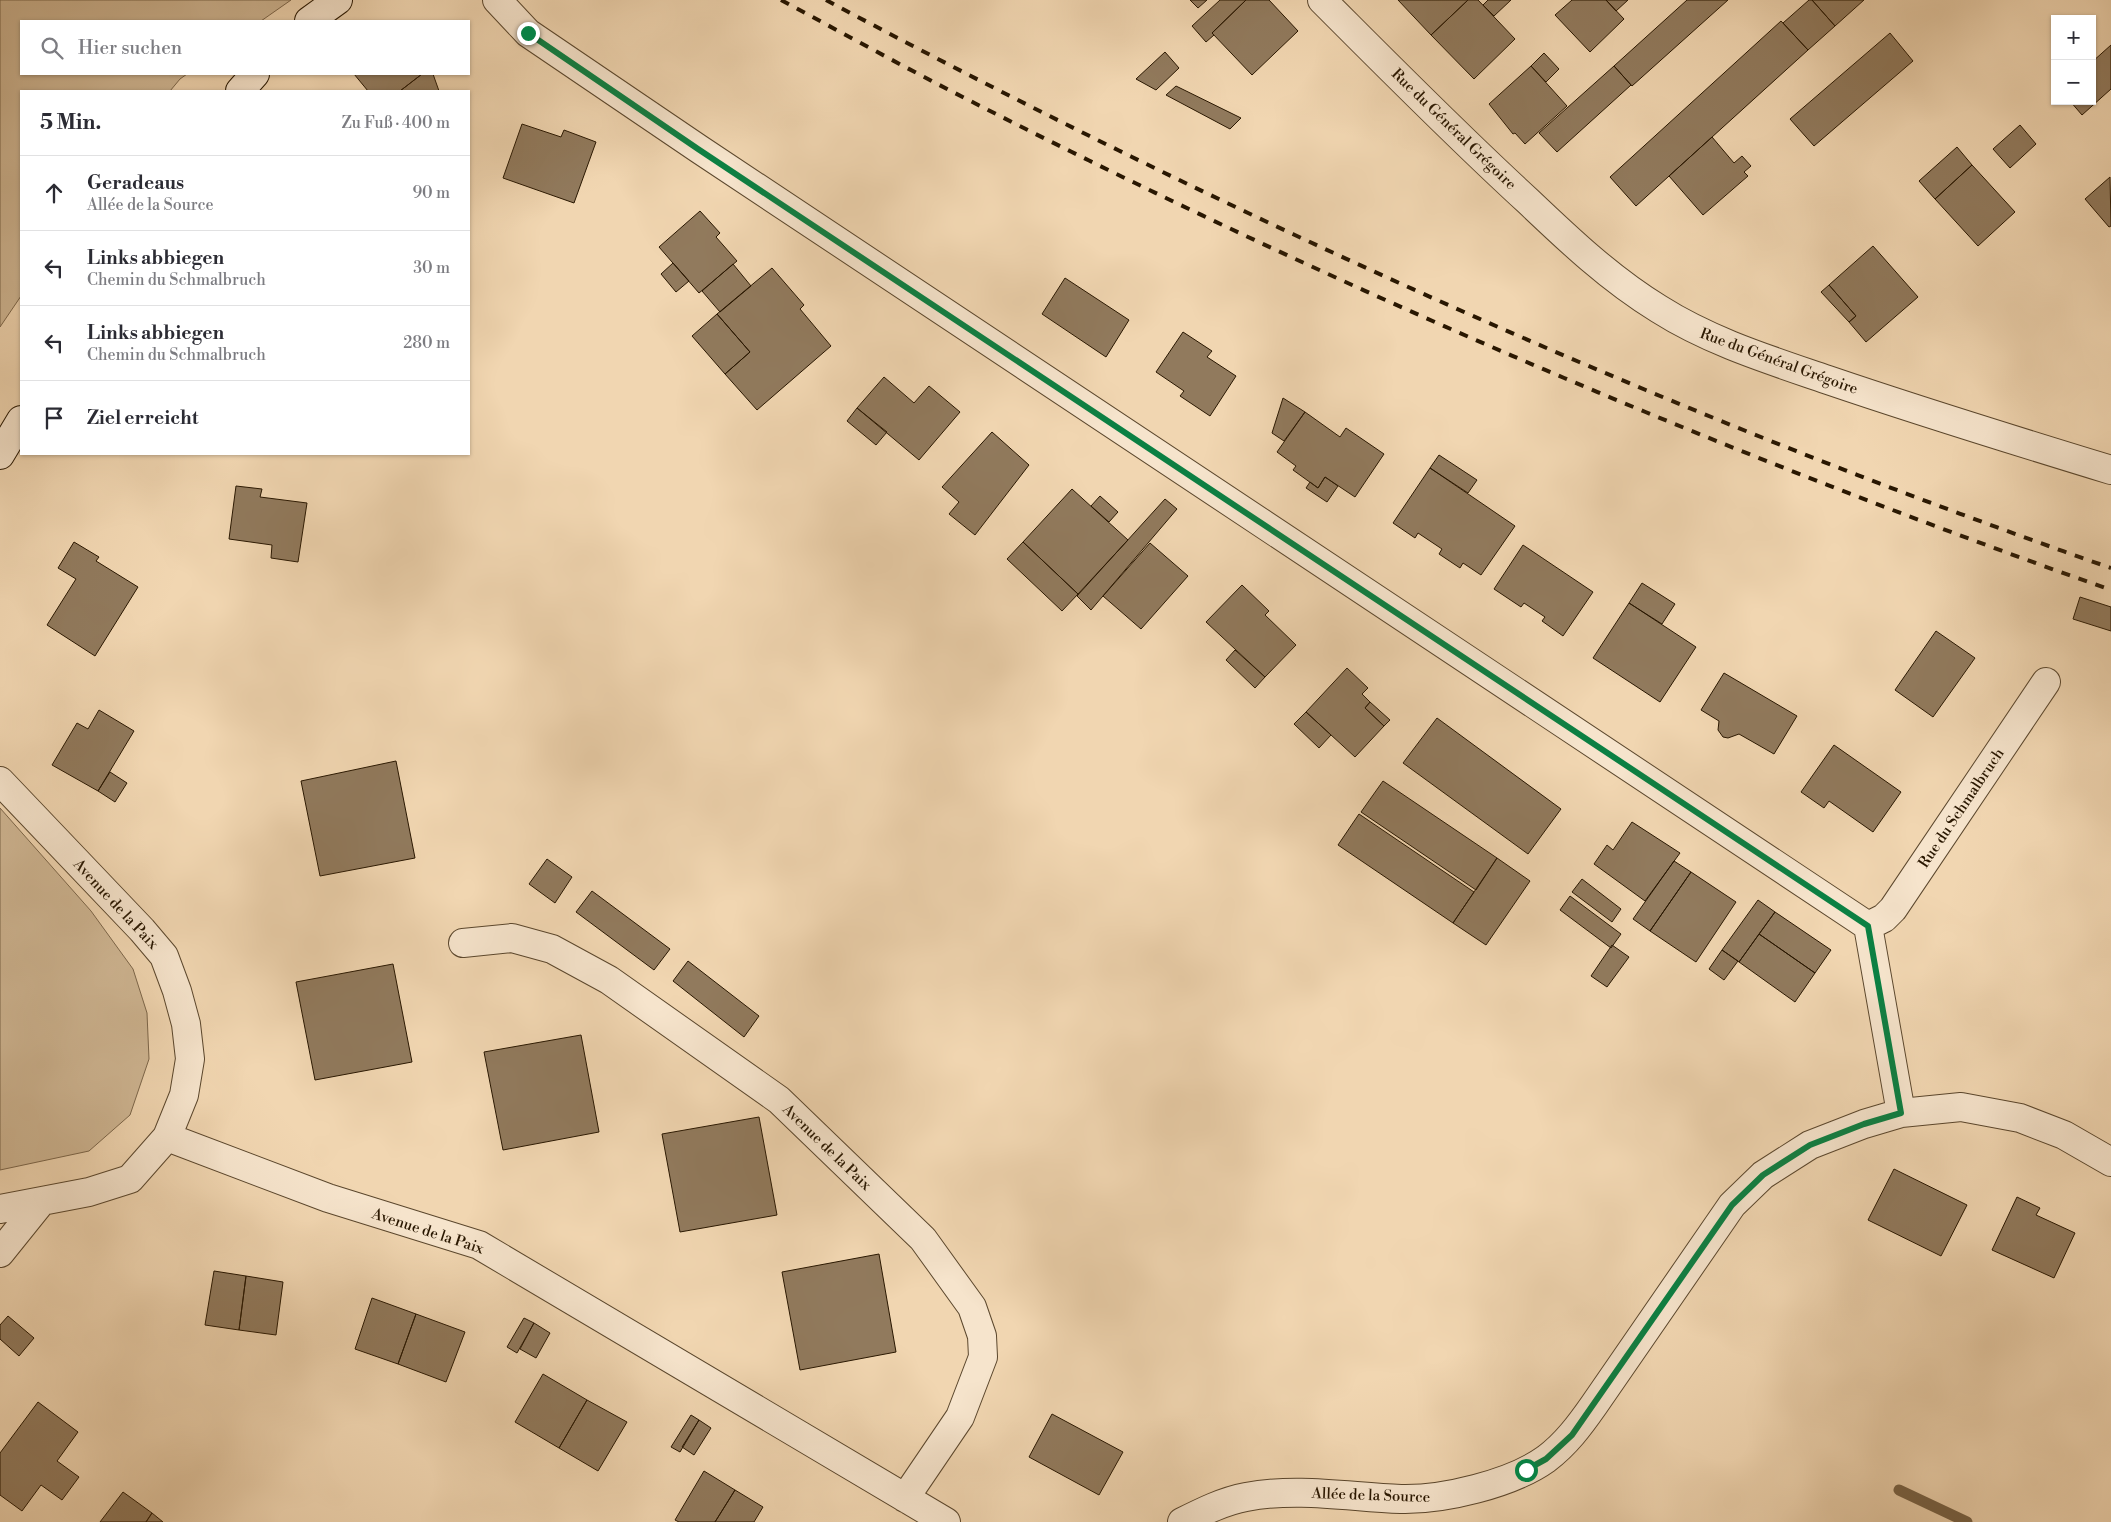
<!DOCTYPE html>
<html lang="de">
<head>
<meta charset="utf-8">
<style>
	:root { --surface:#fff; --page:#f7f7f7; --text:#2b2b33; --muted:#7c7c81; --line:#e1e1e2 }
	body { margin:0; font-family:"Libre Bodoni",serif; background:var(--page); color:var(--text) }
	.controls { position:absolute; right:15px; top:15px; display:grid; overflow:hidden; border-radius:0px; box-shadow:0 1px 4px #0004 }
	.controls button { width:45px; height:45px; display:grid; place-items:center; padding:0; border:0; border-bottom:1px solid var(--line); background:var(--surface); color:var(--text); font:25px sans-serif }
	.stop { position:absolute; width:15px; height:15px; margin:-11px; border:4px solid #0b8043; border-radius:50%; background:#fff }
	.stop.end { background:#0b8043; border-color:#fff; box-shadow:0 1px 5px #0008 }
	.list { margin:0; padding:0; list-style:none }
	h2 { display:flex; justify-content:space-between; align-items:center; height:65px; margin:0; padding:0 20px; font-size:21px }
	h2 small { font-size:16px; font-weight:400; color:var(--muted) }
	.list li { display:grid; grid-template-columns:32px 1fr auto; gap:15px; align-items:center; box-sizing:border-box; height:75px; padding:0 20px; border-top:1px solid var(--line) }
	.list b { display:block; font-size:19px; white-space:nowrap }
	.list p { margin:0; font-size:16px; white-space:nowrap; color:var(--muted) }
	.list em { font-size:16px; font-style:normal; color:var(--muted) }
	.icon { flex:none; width:28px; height:28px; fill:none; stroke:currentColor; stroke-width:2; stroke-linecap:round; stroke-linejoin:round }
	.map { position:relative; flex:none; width:2111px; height:1522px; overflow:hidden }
	.search { position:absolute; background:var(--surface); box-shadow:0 1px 4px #0004; left:20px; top:20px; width:450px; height:55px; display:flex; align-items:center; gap:12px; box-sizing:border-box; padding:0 18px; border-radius:0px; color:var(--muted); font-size:19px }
	.panel { position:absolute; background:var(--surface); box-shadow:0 1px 4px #0004; left:20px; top:90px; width:450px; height:365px; border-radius:0px }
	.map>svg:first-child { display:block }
</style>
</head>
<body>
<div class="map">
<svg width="2111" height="1522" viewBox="0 0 2111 1522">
	<rect width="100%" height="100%" fill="#f1d6b1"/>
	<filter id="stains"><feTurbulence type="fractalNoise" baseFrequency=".004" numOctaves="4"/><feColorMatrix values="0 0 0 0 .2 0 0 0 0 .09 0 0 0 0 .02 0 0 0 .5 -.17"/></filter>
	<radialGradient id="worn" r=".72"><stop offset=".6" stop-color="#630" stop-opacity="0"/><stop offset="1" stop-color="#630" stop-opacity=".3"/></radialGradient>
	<path fill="#cfb693" stroke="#7c664a" d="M0,0H291L261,21H21V74H187L180,79L170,91H21V296L0,327Z
		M0,808L91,911L133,969L147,1013L149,1059L130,1115L89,1151L0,1170Z"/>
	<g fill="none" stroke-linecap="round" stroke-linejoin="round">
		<path stroke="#786347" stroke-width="11" d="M1899,1490L1967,1522"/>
	</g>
	<path fill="#917a5d" stroke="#291701" d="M1190,0H1207L1198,8Z
		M1220,0H1246L1212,33L1214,35L1206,42L1192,26Z
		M1246,0H1269L1298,31L1252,75L1212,33Z
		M1398,0H1468L1431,35Z
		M1468,0H1478L1515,39L1474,79L1431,35Z
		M1488,0H1511L1494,16L1483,5Z
		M1572,0H1606L1624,19L1590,52L1555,15Z
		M1606,0H1628L1616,11Z
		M1687,0H1728L1632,86L1614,66Z
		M1809,0H1812L1835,26L1808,50L1783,23Z
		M1812,0H1864L1835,26Z
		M1781,21L1808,50L1636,206L1610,177Z
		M1890,33L1913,61L1814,146L1790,119Z
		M2111,45V89L2082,115L2070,101H2092V62Z
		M1165,52L1179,68L1156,90L1136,79Z
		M1544,53L1559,69L1546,82L1531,66Z
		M1531,66L1567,106L1525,144L1515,133L1513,134L1489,104Z
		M1614,66L1631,85L1557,152L1539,133Z
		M354,74H422L400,91H368Z
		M422,74H433L439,91H400Z
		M1176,86L1241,118L1230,129L1166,95Z
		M522,124L561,137L564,130L596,142L574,203L503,178Z
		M2020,125L2036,144L2010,168L1993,149Z
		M1712,137L1734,163L1742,156L1751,166L1744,172L1748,176L1703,215L1669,176Z
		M1957,147L1972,165L1935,199L1919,181Z
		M1972,165L2015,212L1978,246L1935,199Z
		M2110,177L2111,226L2109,227L2085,199Z
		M700,211L720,233L716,237L737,261L699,293L659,247Z
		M1873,246L1918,297L1866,342L1849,322L1856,316L1829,285Z
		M673,263L689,281L676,292L661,274Z
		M733,264L751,286L720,312L702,291Z
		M772,268L804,305L800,309L831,346L757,410L725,374L750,352L717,314Z
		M1065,278L1129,320L1106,357L1042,314Z
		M1829,285L1856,316L1849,322L1821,292Z
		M717,314L750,352L725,374L692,336Z
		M1183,332L1212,351L1207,357L1236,376L1210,416L1180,396L1184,391L1156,372Z
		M884,377L914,403L929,386L960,412L919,460L857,408Z
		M1283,398L1305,412L1284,441L1272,433Z
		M857,408L887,432L876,445L847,421Z
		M1305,412L1340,437L1346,428L1384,454L1355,497L1325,477L1318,488L1293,470L1296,466L1277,452Z
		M992,432L1029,465L975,535L949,514L959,502L942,487Z
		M1439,455L1477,480L1468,493L1430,468Z
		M1430,468L1515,526L1481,575L1463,563L1460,568L1439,554L1442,549L1418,533L1415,538L1393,523Z
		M1325,477L1338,486L1327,502L1306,488L1310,482L1318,488Z
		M236,486L262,489L260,497L307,503L298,562L271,558L272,545L229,539Z
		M1072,489L1128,540L1078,594L1023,542Z
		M1100,496L1118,512L1109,522L1091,506Z
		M1165,499L1177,509L1091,610L1077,596Z
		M74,542L99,557L96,561L138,587L95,656L47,625L76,579L58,568Z
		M1023,542L1078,594L1062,611L1007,559Z
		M1150,543L1188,576L1141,629L1103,596Z
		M1523,545L1593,592L1563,636L1542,621L1545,617L1524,603L1521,607L1494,589Z
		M1642,583L1675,604L1662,624L1629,603Z
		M1242,585L1269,611L1265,615L1296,645L1265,677L1206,622Z
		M2080,597L2111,607V631L2073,619Z
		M1629,603L1696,647L1660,702L1593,658Z
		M1936,631L1975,658L1933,717L1895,690Z
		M1235,650L1265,677L1255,688L1226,660Z
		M1347,668L1368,688L1362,694L1370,702L1365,708L1384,726L1355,757L1306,712Z
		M1724,673L1797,716L1774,754L1739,734L1728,738L1723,737L1718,730L1719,721L1701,710Z
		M1370,702L1390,720L1384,726L1365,708Z
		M99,710L134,731L98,791L52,765L77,723L88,729Z
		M1306,712L1331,735L1319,748L1294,724Z
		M1437,718L1561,809L1528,854L1403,763Z
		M1834,745L1901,792L1873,832L1829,801L1824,808L1801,792Z
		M396,761L415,858L320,876L301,781Z
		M110,772L127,783L115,802L98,791Z
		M1383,781L1497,858L1476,890L1361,812Z
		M1359,814L1474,892L1453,923L1338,845Z
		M1632,822L1680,853L1645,901L1594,864L1607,845L1613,850Z
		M1497,858L1530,881L1486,945L1453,923Z
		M547,859L572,877L555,903L529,884Z
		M1674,861L1691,872L1650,931L1633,919Z
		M1691,872L1736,902L1696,962L1650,931Z
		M1582,879L1621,909L1612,922L1572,892Z
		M592,891L670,949L654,970L576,912Z
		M1570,896L1621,934L1611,948L1560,910Z
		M1758,900L1775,912L1739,962L1722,950Z
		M1775,912L1831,950L1815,973L1759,934Z
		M1759,934L1815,973L1795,1002L1739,962Z
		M1612,945L1629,957L1607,987L1591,976Z
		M1722,950L1738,961L1724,980L1709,969Z
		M688,961L759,1016L744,1037L673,981Z
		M393,964L412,1062L315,1080L296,982Z
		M581,1035L599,1132L503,1150L484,1052Z
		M759,1117L777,1215L680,1232L662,1134Z
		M1894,1169L1967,1205L1941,1256L1868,1220Z
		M2017,1197L2040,1208L2036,1215L2075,1233L2054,1278L1992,1250Z
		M879,1254L896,1352L800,1370L782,1272Z
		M214,1271L246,1276L239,1330L205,1325Z
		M246,1276L283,1282L276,1335L239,1330Z
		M372,1298L416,1314L398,1364L355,1349Z
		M416,1314L465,1332L446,1382L398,1364Z
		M8,1316L34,1338L19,1356L0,1339V1325Z
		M524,1318L534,1323L517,1353L507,1347Z
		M534,1323L550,1333L536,1358L520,1349Z
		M543,1374L587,1400L559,1448L515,1422Z
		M587,1400L627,1422L598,1471L559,1448Z
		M38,1402L78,1432L57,1461L79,1477L62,1500L41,1485L22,1511L0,1495V1453Z
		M1052,1414L1123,1452L1099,1495L1029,1457Z
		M691,1415L699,1420L680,1452L671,1447Z
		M699,1420L711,1428L694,1455L682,1447Z
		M704,1471L735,1490L715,1522H679L675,1520Z
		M735,1490L763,1507L754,1522H715Z
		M123,1492L152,1513L146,1522H100Z
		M152,1513L163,1522H146Z"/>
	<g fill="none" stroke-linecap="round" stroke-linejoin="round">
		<defs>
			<path id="street" d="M497,0L528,33L699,149L1868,926L1901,1113
				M1322,0C1390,68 1457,136 1528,201C1569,240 1610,279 1659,309C1711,342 1770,360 1828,380C1922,412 2016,441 2111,470
				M0,781L142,930L164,956L177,991L186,1024L190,1059L184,1095L167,1137L130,1179L89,1192L0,1209
				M1868,926L1884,918L1893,909L2046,682
				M463,943L512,938L552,949L609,980L779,1100L923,1239L972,1307L982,1336L983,1357L960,1417L905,1498
				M167,1137L328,1198L479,1245L946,1522
				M0,1253L41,1202
				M1182,1522C1202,1512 1224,1501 1246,1497C1298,1487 1349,1497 1401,1499C1443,1500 1511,1484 1546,1459C1566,1444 1580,1425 1594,1405L1732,1205L1763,1175L1810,1145L1864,1124L1901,1113L1961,1107L2020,1118L2064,1135L2111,1162"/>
			<path id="secondary" d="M309,21L338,0
				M240,91L255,74
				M0,455L21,420"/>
		</defs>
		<use href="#street" stroke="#5b472d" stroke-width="30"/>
		<use href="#secondary" stroke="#291701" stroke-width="30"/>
		<use href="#street" stroke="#f6e4cc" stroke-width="28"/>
		<use href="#secondary" stroke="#f6e4cc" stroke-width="28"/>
		<path stroke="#291701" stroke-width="4" stroke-dasharray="9 9" stroke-linecap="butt" d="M781,0C837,30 893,61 949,90C1324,283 1714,450 2111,590
			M826,0C1239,221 1669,414 2111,568"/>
	</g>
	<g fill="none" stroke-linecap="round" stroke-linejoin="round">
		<path stroke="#0b8043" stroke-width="6" d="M528,33L698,149L1868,926L1901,1113L1864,1124L1810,1145L1763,1175L1732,1205L1572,1435L1546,1459L1526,1470"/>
	</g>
	<g text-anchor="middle" stroke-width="5" stroke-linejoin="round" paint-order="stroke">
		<g font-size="15" fill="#291701" stroke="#f6e4cc">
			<text transform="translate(1454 129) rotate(44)" y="5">Rue du Général Grégoire</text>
			<text transform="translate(1779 361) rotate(20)" y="5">Rue du Général Grégoire</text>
			<text transform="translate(1961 808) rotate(-56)" y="5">Rue du Schmalbruch</text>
			<text transform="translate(116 904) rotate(47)" y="5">Avenue de la Paix</text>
			<text transform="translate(827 1147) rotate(44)" y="5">Avenue de la Paix</text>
			<text transform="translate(428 1231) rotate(18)" y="5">Avenue de la Paix</text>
			<text transform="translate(1371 1495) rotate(2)" y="5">Allée de la Source</text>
		</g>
	</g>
	<rect width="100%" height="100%" filter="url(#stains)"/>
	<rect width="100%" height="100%" fill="url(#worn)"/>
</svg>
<div class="controls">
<button>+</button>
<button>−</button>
</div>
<div class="stop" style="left:1526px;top:1470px"></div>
<div class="stop end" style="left:528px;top:33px"></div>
<div class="search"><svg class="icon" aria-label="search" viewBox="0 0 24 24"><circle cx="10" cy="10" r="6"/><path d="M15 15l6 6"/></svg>Hier suchen</div>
<section class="panel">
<h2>5 Min.<small>Zu Fuß · 400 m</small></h2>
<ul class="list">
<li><svg class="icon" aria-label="ahead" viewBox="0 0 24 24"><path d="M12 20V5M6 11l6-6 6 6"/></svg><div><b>Geradeaus</b><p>Allée de la Source</p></div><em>90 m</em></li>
<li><svg class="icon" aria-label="left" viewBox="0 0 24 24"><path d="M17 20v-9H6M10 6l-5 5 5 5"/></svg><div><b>Links abbiegen</b><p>Chemin du Schmalbruch</p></div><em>30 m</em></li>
<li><svg class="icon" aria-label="left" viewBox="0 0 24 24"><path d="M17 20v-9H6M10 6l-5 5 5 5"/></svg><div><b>Links abbiegen</b><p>Chemin du Schmalbruch</p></div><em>280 m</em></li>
<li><svg class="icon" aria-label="arrive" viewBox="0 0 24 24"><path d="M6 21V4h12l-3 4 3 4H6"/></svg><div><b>Ziel erreicht</b></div></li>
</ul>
</section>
</div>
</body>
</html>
